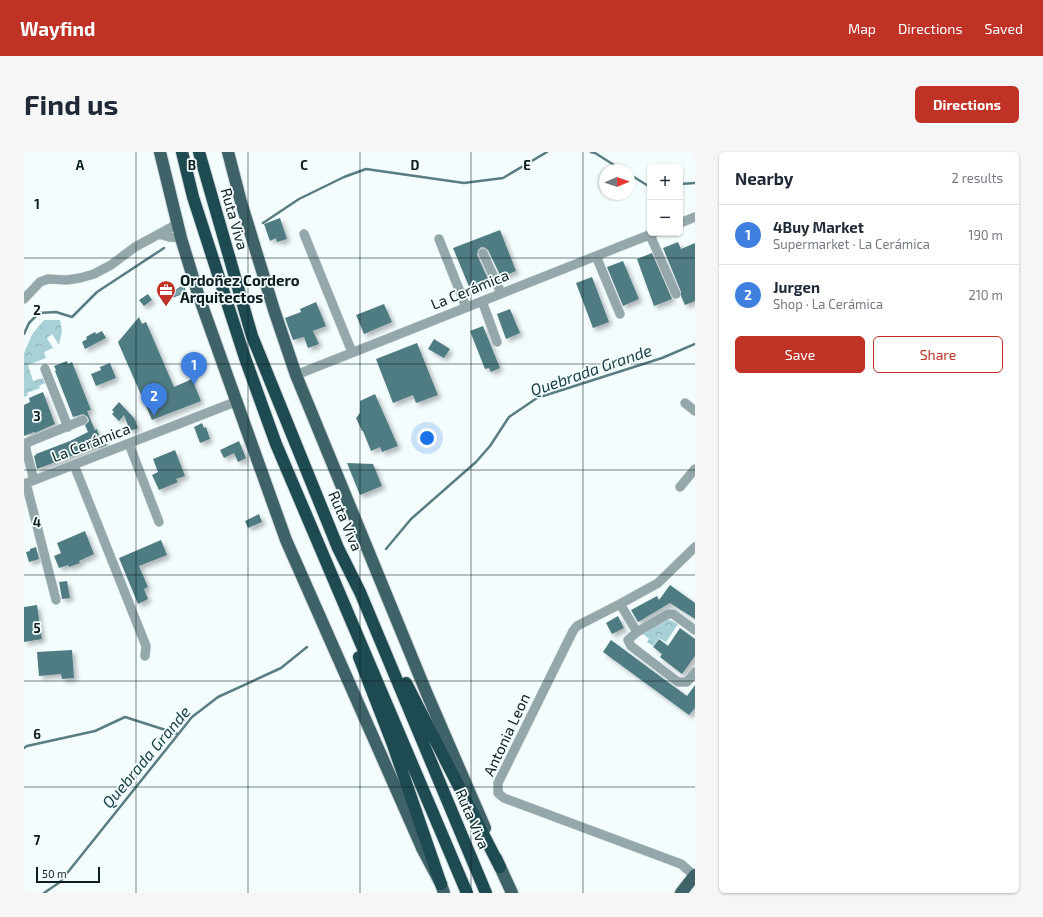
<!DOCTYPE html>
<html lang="en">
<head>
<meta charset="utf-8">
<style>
	:root { --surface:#fff; --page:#f6f6f7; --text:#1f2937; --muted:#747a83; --line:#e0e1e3; --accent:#bf3225 }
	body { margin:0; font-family:"Exo 2",sans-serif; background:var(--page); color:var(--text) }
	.controls { position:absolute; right:12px; top:12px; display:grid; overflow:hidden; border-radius:6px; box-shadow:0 1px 3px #0004 }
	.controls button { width:36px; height:36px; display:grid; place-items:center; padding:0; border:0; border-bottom:1px solid var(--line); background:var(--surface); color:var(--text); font:20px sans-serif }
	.compass { position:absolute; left:575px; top:12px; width:36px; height:36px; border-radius:50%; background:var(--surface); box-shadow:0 1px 3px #0004; rotate:88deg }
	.scale { position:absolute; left:12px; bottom:10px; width:64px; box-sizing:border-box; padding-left:4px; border:2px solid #0c1e21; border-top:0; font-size:11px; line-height:14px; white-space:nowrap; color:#0c1e21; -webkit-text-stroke:3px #f4fdfe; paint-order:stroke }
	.you { position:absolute; left:403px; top:286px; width:14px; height:14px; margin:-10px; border:3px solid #fff; border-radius:50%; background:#1a73e8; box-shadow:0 0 0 6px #1a73e833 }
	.badge { display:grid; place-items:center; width:26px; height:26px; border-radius:50%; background:var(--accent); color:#fff; font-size:13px; font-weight:700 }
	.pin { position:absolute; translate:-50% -33px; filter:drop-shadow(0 1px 2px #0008) }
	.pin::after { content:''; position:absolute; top:21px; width:14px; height:12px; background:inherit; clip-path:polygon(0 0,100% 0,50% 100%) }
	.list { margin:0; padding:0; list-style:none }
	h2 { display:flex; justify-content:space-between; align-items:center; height:52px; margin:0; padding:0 16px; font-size:17px }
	h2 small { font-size:13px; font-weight:400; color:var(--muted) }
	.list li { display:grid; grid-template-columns:26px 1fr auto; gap:12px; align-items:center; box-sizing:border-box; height:60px; padding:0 16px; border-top:1px solid var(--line) }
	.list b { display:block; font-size:15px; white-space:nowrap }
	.list p { margin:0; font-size:13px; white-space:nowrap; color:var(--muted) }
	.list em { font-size:13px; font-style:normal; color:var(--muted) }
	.actions { display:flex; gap:8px; padding:12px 16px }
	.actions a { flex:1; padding:9px 0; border:1px solid var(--accent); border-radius:6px; text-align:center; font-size:14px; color:var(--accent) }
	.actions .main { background:var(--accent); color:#fff }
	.map { position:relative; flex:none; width:671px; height:741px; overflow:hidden; border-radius:6px }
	header { display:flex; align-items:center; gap:24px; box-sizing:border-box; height:56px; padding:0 20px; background:var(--accent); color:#fff }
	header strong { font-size:19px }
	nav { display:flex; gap:22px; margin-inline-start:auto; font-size:14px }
	.intro { display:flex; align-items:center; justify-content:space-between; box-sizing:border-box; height:96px; padding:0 24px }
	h1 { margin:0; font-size:28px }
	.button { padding:10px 18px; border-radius:6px; background:var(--accent); color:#fff; font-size:14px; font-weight:700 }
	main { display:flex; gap:24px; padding:0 24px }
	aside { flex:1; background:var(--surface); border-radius:6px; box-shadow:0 1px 3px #0004 }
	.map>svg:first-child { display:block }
</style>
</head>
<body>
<header>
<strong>Wayfind</strong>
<nav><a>Map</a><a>Directions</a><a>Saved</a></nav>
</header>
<div class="intro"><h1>Find us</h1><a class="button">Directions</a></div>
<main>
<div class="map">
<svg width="671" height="741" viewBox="0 0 671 741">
	<defs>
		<pattern id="park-crowns" width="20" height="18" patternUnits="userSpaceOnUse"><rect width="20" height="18" fill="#a7d0d7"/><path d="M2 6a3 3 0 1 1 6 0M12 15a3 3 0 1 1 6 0" fill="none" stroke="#8fb2b8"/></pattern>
		<pattern id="water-waves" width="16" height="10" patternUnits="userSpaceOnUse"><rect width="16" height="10" fill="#7ba5ad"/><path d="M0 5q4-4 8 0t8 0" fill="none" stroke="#63868c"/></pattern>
		<filter id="shadow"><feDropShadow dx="3.5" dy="3.5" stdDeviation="2" flood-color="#0004"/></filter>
	</defs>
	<rect width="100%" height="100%" fill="#f4fdfe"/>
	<path fill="url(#park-crowns)" d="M20,168H36L38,179L35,193L28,182L23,186L29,196L20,200L22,206L4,213L9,229L19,226L21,231L15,234L16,236L3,241L4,243L0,245V201L9,181Z
		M644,467L654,472L642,490L635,486L629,494L623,490L625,487L619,482Z"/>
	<path fill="url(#water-waves)" stroke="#5a7c83" d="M159,133L162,140L142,148L140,147Z"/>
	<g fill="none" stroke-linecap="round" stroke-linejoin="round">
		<path stroke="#5a7c83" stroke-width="2.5" d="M567,0L571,1L598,18
			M605,22L626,35
			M656,32L671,31
			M239,71L275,47L320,25L342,17L440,31L479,26L523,0
			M0,182L5,171L15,161L32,160L48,165L73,140L140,96
			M362,397L387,367L452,310L466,294L485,265L513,246L638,206L671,192
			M0,596L3,594L71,579L101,565L154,582
			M20,741L36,730L168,565L194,545L257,516L283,495"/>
	</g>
	<path fill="#4f7b82" filter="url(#shadow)" d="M256,66L263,87L253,90L252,86L246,89L240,72Z
		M476,78L492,119L477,125L464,98L460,95H457L454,98L453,103L465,129L446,137L429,96Z
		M654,90L657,97L671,91V149L661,153L657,144V140L639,96Z
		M628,101L648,147L630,154L613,107Z
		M599,109L615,147L599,154L583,115Z
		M568,125L585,170L569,176L552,131Z
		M124,142L128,148L120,154L115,148Z
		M292,150L302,174L289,179L295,192L284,196L280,185L269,188L261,166L277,160L276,157Z
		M360,152L368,170L340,182L332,163Z
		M486,157L496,181L482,187L473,162Z
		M115,165L118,172L122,170L150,235L168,227L177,249L128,268L94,190Z
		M459,174L476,216L467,220L465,216L461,217L446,179Z
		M78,179L82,186L61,197L58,190L63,187L62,185L71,180L72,182Z
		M410,187L426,197L420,206L404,197Z
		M393,191L414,243L392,251L389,243L369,251L352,207Z
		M43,209L44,212L48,210L67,258L63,259L71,278L73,277L77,289L81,287L83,293L75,296L74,294L13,317L10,304L12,303V302L46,289L64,280L61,273L65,269L64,265L59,262L49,265L31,219L32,218L30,214Z
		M86,211L92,226L72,234L67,222L77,218L76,215Z
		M19,240L31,272L11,281L10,280L0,284V253L6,250L5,246Z
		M351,242L374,294L358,300L356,295L347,299L339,279H338L332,266L336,261V249Z
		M95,250L110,266L114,276L106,279L100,263L95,269L88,262L90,260L88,258Z
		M178,271L180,276L182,275L186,287L176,291L170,275Z
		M215,289L222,306L214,310L210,301L200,306L196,298Z
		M151,298L161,324L152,327L154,330L135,338L128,323L134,320L129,307Z
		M323,311L349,312L358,334L336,343Z
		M235,362L238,370L224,376L221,369Z
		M61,379L70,402L55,409L56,411L45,415L44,413L35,416L30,404L37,401L33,391Z
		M137,388L143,403L115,414L124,435L120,437L124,447L114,452L95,406Z
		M12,395L15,407L5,410L2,400L6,399V397Z
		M43,429L46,446L38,447L35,430Z
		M646,433L671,451V467L646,451L614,470L607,458L633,444L635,448Z
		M13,453L18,487L0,490V455Z
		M594,464L600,476L588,482L582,471Z
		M656,476L671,487V504L658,522L636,505L638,502L629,495L635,487L644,494Z
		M587,488L663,544L671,533V556L665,563L579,500Z
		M48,498L50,526L38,527L37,522L15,524L13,500Z"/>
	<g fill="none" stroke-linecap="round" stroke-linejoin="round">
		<defs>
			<path id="street" d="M656,71L671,65
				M135,82L145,85L157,86
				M280,82L328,200
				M626,83L652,142
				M415,87L442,155
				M459,101L477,141
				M572,104L596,162
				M0,147L16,130L24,127L43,128L56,126L70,122L87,113L111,95L148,75L153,69
				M458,149L473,190
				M21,217L44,275
				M272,223L630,81
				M661,251L671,259
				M105,292L135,370
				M50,313L122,494L121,504
				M10,328L2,298V291L59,268
				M2,331L32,448
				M0,332L211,250
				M656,335L671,317
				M596,452L613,480
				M671,478L649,462H644L613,480L604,488L607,494L654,530H663L671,520
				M671,724L657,712L480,646L474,641V631L549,479L553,474L596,452L634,431L671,395"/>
			<path id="primary" d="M136,0L157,86L174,142L262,388L399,698L417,732L420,741
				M204,0L217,50L250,158L272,223L403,542L461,676
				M472,706L488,741
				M657,741L671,723"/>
			<path id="highway" d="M158,0L169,45L221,206L252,292L443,741
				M175,0L228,184L314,396L336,440L462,741
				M335,505L368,590L417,732
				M382,531L476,715"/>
		</defs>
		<use href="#street" stroke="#cfd9db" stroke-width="10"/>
		<use href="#primary" stroke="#cfd9db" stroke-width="14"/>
		<use href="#highway" stroke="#cfd9db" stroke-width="14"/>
		<use href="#street" stroke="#94a7aa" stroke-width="9"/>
		<use href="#primary" stroke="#3e6268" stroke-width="12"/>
		<use href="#highway" stroke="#1e4a51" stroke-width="12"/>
	</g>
	<path fill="none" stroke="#0c1e21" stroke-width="1" stroke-opacity="0.55" d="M112,0V741M224,0V741M336,0V741M447,0V741M559,0V741M0,106H671M0,212H671M0,318H671M0,423H671M0,529H671M0,635H671"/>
	<defs>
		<symbol id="office-pin" viewBox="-11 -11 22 30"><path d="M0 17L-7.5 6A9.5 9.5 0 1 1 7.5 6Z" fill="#bf3225" stroke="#f4fdfe"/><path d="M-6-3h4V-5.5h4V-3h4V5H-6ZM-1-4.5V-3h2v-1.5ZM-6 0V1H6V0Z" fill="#fff"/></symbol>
	</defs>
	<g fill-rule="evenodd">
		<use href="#office-pin" x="131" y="127" width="22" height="30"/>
	</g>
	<g text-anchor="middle" stroke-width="3.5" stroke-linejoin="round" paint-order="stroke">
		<g font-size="15" fill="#0c1e21" stroke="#f4fdfe">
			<text transform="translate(210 67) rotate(74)" y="5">Ruta Viva</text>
			<text transform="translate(446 138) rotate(-22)" y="5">La Cerámica</text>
			<text transform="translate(67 291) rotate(-21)" y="5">La Cerámica</text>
			<text transform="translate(321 369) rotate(67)" y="5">Ruta Viva</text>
			<text transform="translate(483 583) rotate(-65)" y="5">Antonia Leon</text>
			<text transform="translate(448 667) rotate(67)" y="5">Ruta Viva</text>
		</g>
		<g font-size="15" font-weight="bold" fill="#0c1e21" stroke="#f4fdfe" text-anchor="start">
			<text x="156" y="134">Ordoñez Cordero<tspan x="156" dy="17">Arquitectos</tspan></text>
		</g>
		<g font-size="16" font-style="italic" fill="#174046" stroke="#f4fdfe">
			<text transform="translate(567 218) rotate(-19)" y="6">Quebrada Grande</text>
			<text transform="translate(122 605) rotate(-50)" y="6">Quebrada Grande</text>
		</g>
	</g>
	<g font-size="13" text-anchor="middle" font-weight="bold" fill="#0c1e21" stroke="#f4fdfe" stroke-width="3.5" stroke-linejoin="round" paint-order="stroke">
		<text x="56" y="18">A</text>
		<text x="168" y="18">B</text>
		<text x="280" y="18">C</text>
		<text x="391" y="18">D</text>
		<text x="503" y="18">E</text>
		<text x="13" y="57">1</text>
		<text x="13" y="163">2</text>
		<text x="13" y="269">3</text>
		<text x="13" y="375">4</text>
		<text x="13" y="481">5</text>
		<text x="13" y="587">6</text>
		<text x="13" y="693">7</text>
	</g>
</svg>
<div class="controls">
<button>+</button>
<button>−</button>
</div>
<svg class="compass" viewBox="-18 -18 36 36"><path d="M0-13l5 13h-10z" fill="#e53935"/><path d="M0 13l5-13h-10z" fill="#747a83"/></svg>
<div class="scale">50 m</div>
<div class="you"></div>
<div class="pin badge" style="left:170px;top:233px;background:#3f7fe0">1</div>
<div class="pin badge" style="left:130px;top:264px;background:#3f7fe0">2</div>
</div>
<aside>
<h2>Nearby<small>2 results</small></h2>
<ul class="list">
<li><span class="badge" style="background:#3f7fe0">1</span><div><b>4Buy Market</b><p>Supermarket · La Cerámica</p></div><em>190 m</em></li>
<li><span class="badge" style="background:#3f7fe0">2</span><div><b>Jurgen</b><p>Shop · La Cerámica</p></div><em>210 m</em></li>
</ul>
<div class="actions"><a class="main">Save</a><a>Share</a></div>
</aside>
</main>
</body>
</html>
